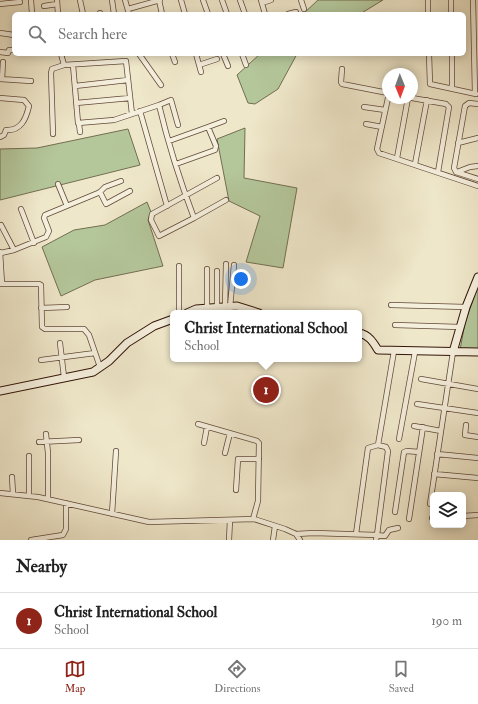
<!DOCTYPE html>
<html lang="en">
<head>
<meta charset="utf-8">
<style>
	:root { --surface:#fff; --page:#f2f2f2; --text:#222; --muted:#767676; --line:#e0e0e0; --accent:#8f2418 }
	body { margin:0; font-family:"IM FELL Double Pica",serif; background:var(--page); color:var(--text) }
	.controls { position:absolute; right:12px; bottom:12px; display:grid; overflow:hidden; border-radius:6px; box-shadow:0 2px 10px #0003 }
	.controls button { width:36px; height:36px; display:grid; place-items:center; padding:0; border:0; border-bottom:1px solid var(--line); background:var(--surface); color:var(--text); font:20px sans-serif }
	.compass { position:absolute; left:382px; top:68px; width:36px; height:36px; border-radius:50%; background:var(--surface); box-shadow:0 2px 10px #0003; rotate:179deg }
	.you { position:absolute; left:241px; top:279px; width:14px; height:14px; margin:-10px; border:3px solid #fff; border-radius:50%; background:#1a73e8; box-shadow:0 0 0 6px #1a73e833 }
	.badge { display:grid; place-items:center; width:26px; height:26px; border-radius:50%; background:var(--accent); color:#fff; font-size:13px; font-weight:700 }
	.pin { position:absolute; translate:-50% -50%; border:2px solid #fff; box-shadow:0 1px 4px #0006 }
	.popup { position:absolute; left:170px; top:310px; width:192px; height:52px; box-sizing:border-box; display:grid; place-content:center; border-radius:6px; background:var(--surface); filter:drop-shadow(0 1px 3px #0005); font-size:13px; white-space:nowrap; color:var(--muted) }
	.popup b { font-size:15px; color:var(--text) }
	.popup::after { content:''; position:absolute; left:50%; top:100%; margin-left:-8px; border:8px solid transparent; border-top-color:var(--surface) }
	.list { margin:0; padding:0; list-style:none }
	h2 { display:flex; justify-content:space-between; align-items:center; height:52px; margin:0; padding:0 16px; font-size:17px }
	h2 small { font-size:13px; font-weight:400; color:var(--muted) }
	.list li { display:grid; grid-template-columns:26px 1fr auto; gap:12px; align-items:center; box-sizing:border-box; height:56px; padding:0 16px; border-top:1px solid var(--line) }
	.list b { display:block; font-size:15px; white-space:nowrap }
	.list p { margin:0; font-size:13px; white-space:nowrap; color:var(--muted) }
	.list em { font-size:13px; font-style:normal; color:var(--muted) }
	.icon { flex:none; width:22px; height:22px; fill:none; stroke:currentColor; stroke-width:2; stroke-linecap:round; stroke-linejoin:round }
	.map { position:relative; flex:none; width:478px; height:540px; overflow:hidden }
	.search { position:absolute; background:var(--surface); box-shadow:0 2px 10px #0003; left:12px; right:12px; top:12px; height:44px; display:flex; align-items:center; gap:10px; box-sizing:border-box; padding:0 14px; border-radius:6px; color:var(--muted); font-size:15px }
	.sheet { height:108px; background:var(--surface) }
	nav { display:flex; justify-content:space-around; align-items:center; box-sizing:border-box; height:56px; border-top:1px solid var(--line); background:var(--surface); font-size:11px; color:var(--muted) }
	nav a { display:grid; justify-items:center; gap:2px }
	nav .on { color:var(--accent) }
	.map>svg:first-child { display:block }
</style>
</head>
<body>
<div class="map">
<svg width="478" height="540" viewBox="0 0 478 540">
	<rect width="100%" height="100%" fill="#efe7ca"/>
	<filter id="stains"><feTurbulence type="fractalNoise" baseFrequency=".005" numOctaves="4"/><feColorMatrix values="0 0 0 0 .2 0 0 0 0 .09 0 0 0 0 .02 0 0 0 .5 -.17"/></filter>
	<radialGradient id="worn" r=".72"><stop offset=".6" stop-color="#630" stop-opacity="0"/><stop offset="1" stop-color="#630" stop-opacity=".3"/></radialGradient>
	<path fill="#b4c79b" stroke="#736e51" d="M318,0H383L360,14H303Z
		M260,54H297L278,89L255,104L248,103L237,75Z
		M245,128L244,178L297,188L283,268L246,262L260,216L229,201L217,139Z
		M128,129L140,165L0,200V149L37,148Z
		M147,202L151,212L148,220L163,266L95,280L61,296L42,247L74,230L105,225Z
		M478,286V350H460L465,323Z"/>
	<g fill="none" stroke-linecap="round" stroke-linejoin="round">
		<defs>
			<path id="street" d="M31,0L32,14
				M57,0L58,14
				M80,0L83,14
				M112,0L114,14
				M125,0L129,14
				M159,0L162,14
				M181,0L185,14
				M203,0L208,14
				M222,0L227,14
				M240,0L245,14
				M261,0L265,14
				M301,0L304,9
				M428,0V14
				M451,0V14
				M473,0L475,94
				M262,3L271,0
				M0,4L20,2
				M44,6L57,4
				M128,9L160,0
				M100,13V14
				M288,14L296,12
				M0,33L14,35
				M0,52L8,53L9,50H14
				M61,54L64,65L126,61L132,114L159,105C168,143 180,181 194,218L159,236L151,220L152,214L217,178
				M139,54L161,85
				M172,54L175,62
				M196,54L201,72
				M223,54L228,66
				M242,54L246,65
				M429,54L430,84L476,94
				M452,54V88
				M73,65L78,123L114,120L132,114
				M199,65L217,59
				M342,69L341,82L342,84L388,93
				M0,79L31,81
				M2,79L3,62
				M75,86L128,80
				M0,98L24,100L29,106C26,119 21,131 6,130L4,135L0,137
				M388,98L377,149L379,153L478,186
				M412,98L446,104L449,107L438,172
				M76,103L130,98
				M478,104L469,103L465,106L454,168L456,172L478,179
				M159,105L171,100L178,125
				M364,107L385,110
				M140,111L167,206
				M79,124L80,132
				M366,124L382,127
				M208,127L224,121
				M53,134L51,73L52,69L64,65
				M169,141L208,127L216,146L215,150L176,164
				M458,143L478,138
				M397,158L408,98
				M415,164L427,100
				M457,172L470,167L478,166
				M58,184L67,206
				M100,192L105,187L121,181
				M21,209L34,243
				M194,218L226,200
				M1,225L14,250
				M0,252L2,284
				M1,253L14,250L46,237L49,231L44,218L45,215L98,193L100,192L106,204L130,191
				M207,269V308
				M0,284H39L41,285L42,327L45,329H84L89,335L100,367
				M391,305L466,307
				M225,307L226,264
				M230,307L234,265
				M41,308L67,307
				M217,308V271
				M179,313V266
				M395,325L460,327
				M60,343L64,377
				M41,360L95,353
				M421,379L478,389
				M417,404L478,413
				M198,424L257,441L259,443L258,501L253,519
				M466,425L465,435L478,437
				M414,426L441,431
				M46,434L48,453V499
				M399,439L415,352
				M39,442L79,440
				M204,443L207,427
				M378,445L394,351
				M225,453L230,433
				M437,454L478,458
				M434,474L478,478
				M12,477L13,494
				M236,490L238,459H259
				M0,493L38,497L149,522L254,519L285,529L296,534L314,533L377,535L376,540
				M29,496V456
				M430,504L453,352
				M395,512L404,452L407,451L419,452
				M112,514L116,451
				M463,516L478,515
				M432,518H433
				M409,519L423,427
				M296,534L300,540
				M356,534L368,448L378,445L386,447L388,451L377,535L385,536L389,530L398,528
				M31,540L63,535L66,529V503
				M229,540L230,520
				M273,540L275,526"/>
			<path id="secondary" d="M187,313L196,309L237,306L259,313
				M359,333C369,335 373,342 378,350L478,352
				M453,352L466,307L478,277
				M0,391L93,372L109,361L127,343L154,326L173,319"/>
		</defs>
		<use href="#street" stroke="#614938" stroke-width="6"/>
		<use href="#secondary" stroke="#321407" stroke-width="9"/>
		<use href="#street" stroke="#f5efdd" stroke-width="4.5"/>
		<use href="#secondary" stroke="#f5efdd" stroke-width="7"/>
	</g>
	<rect width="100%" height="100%" filter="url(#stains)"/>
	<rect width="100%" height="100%" fill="url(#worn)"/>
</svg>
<div class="controls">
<button><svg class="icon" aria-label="layers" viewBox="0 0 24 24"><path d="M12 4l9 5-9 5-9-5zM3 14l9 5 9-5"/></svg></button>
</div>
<svg class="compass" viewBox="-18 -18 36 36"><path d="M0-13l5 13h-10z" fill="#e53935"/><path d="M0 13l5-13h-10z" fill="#767676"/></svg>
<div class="you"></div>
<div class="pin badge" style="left:266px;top:390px">1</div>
<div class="popup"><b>Christ International School</b>School</div>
<div class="search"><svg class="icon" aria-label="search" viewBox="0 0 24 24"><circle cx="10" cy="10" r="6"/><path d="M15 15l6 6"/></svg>Search here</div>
</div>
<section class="sheet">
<h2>Nearby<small></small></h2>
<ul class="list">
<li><span class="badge">1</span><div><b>Christ International School</b><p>School</p></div><em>190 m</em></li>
</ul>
</section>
<nav>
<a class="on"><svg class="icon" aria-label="map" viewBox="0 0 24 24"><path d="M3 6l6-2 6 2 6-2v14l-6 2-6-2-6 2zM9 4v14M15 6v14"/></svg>Map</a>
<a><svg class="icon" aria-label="directions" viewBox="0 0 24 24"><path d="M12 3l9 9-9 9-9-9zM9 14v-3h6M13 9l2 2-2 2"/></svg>Directions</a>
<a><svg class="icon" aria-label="saved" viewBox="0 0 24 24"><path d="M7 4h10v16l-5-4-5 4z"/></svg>Saved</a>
</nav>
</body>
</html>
